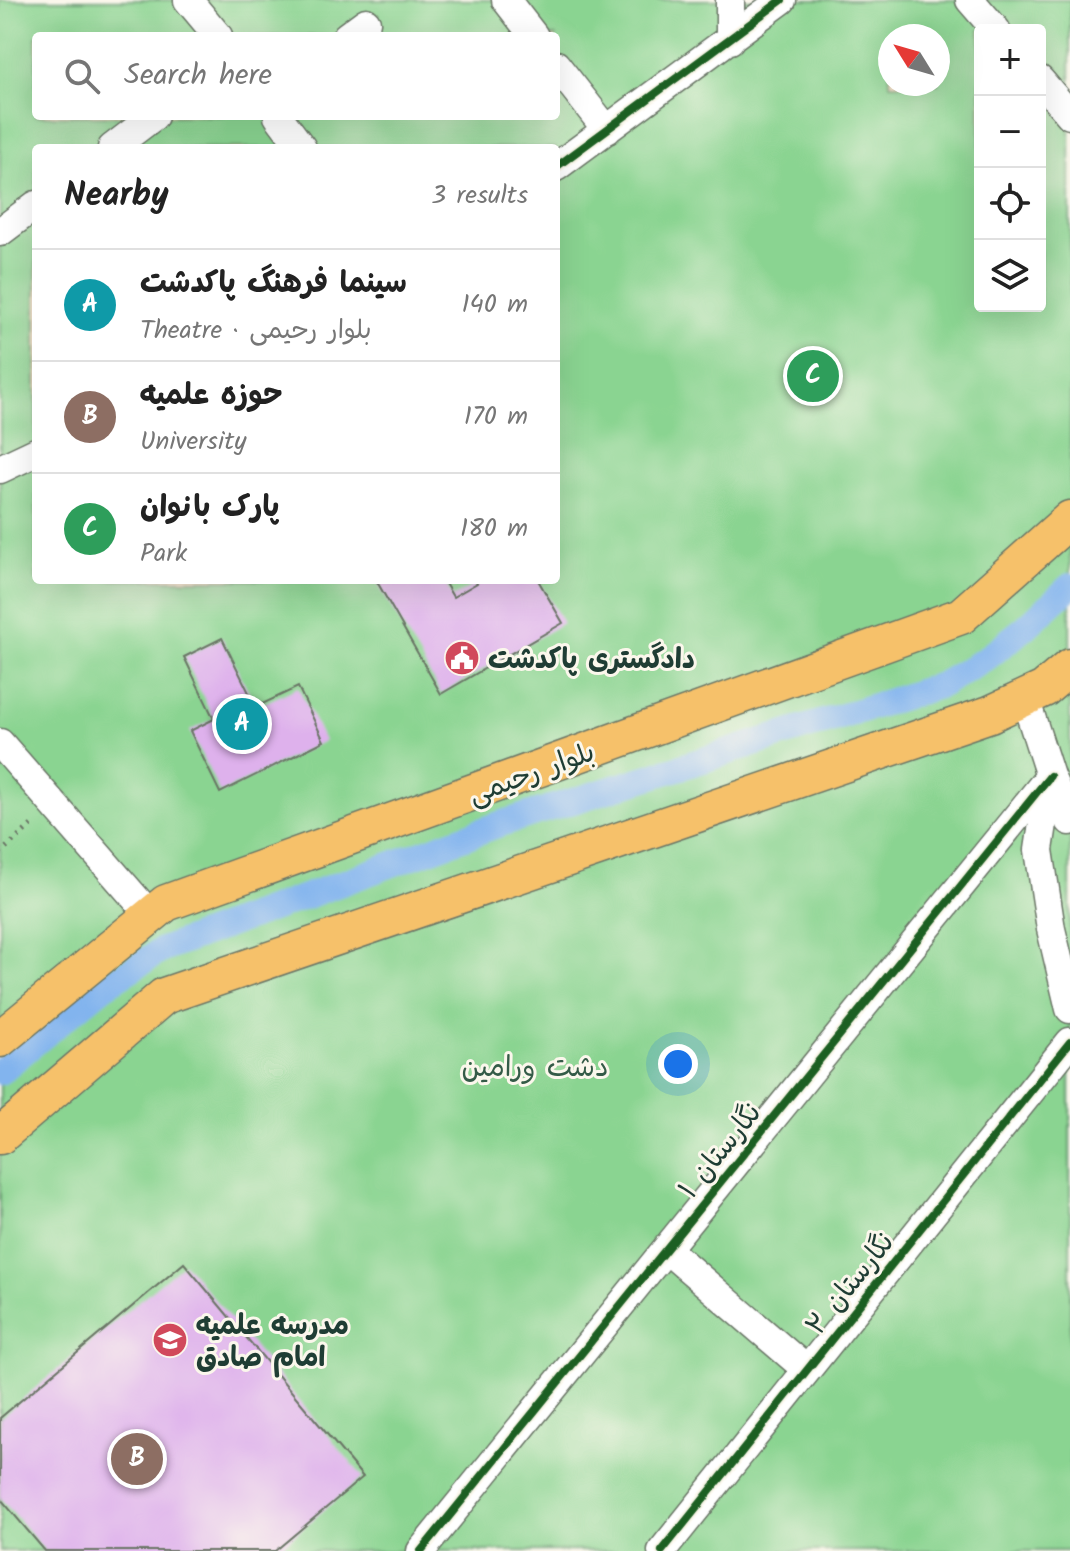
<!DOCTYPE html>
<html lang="en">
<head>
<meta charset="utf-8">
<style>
	:root { --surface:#fff; --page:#f2f2f2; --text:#222; --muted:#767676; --line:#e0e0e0; --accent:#b45309 }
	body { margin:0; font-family:Kalam,"Playpen Sans Arabic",sans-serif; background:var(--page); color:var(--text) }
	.controls { position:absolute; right:24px; top:24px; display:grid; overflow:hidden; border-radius:8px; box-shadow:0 8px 32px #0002 }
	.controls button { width:72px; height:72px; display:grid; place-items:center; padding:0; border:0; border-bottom:2px solid var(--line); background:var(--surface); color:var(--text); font:40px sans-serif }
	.compass { position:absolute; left:878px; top:24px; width:72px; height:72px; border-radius:50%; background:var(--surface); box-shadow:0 8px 32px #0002; rotate:307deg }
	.you { position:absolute; left:678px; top:1064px; width:28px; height:28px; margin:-20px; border:6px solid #fff; border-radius:50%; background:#1a73e8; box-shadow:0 0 0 12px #1a73e833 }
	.badge { display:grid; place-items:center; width:52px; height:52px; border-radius:50%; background:var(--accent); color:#fff; font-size:26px; font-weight:700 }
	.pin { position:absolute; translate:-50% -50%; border:4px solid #fff; box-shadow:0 2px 8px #0006 }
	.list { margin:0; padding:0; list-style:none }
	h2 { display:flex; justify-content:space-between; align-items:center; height:104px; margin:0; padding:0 32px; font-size:34px }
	h2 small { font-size:26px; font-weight:400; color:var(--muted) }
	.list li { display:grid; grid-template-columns:52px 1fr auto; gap:24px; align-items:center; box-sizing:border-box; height:112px; padding:0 32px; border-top:2px solid var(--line) }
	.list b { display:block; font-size:30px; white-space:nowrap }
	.list p { margin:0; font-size:26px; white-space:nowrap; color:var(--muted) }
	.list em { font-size:26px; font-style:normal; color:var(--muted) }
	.icon { flex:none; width:44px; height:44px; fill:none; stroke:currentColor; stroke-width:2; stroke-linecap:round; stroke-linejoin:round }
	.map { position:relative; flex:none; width:1070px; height:1551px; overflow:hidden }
	.search { position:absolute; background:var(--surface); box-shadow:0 8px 32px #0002; left:32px; top:32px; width:528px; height:88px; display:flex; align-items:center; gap:20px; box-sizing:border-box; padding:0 28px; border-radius:8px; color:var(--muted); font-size:30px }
	.panel { position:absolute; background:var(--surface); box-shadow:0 8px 32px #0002; left:32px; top:144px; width:528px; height:440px; border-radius:8px }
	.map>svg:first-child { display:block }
</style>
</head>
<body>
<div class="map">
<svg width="1070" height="1551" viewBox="0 0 1070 1551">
	<rect width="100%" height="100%" fill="#fbf7ec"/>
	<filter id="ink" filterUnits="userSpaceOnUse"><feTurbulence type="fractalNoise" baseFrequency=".0125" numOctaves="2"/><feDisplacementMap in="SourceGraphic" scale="16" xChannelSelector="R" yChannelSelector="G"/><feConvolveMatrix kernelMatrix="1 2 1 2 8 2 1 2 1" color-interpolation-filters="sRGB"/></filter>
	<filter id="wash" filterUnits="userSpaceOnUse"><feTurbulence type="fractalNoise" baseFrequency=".006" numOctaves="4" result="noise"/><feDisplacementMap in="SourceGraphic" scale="32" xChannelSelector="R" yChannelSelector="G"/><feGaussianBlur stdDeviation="1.8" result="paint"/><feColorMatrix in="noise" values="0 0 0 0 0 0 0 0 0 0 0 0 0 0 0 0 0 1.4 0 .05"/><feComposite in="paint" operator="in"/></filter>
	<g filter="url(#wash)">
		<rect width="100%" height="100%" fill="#f5dec3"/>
		<path fill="#8ad491" stroke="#548862" stroke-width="2" fill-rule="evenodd" d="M0,0H1070V1551H0ZM980,30H1040V306H980ZM36,36H556V116H36ZM890,36H938V84H890ZM36,148H556V580H36Z"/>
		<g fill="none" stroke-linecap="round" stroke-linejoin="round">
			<path stroke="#82b4ee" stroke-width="26" d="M0,1072L104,986L162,950L497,825L941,685L984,660L1026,627L1070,586"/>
		</g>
		<g id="blocks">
			<path fill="#deb1ec" d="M376,580H443L453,597L477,583L475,580H538L563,623L441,694Z
				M222,638L256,707L298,687L324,741L220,793L190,731L214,719L184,657Z
				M184,1263L363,1477L275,1551H45L0,1498V1418Z"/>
		</g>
	</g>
	<g filter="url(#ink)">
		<use href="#blocks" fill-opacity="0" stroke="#6a7566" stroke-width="2"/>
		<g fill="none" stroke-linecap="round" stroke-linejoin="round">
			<defs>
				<path id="minor" d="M188,0L218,36
					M506,0L534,36
					M730,0V40
					M970,0L996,30
					M347,36L366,22
					M556,65L607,130
					M1040,80L1070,115
					M278,116L302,148
					M112,148L154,116
					M556,167L782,0
					M0,232L36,205
					M0,469L36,452
					M1025,698L1050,776L1070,821
					M0,743L151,916
					M1050,778L1039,850L1051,929L1070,1009
					M666,1249L807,1370
					M421,1551L1050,776
					M662,1551L1070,1042"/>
				<path id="major" d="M0,1039L166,903L961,616L1070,519
					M0,1136L164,996L990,714L1044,689L1070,667"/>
			</defs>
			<use href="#minor" stroke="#6a7566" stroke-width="31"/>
			<use href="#major" stroke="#6a7566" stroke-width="39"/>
			<path stroke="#6a7566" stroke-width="5" stroke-dasharray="2 6" stroke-linecap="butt" d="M0,853L35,822"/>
			<use href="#minor" stroke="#fff" stroke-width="28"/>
			<use href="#major" stroke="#f6c16b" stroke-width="36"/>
			<defs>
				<path id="cycleway" d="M556,167L782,0
					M421,1551L1050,776
					M662,1551L1070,1042"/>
			</defs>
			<use href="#cycleway" stroke="#fbf7ec" stroke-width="13"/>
			<use href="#cycleway" stroke="#1b5e20" stroke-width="8"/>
		</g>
	</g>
	<defs>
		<symbol id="civic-disc" viewBox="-11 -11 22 22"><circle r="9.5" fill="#d1495b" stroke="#fbf7ec"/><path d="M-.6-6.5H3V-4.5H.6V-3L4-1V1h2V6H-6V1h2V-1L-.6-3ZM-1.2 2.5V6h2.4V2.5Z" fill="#fff"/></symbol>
		<symbol id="school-disc" viewBox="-11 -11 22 22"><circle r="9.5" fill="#d1495b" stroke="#fbf7ec"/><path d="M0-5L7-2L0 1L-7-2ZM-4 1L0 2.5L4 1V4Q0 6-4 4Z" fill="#fff"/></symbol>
	</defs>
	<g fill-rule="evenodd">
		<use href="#civic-disc" x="442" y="638" width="40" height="40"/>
		<use href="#school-disc" x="150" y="1320" width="40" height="40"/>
	</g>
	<g text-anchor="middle" stroke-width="6" stroke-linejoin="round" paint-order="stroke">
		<g font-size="28" font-weight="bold" fill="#1f3d34" stroke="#fbf7ec" text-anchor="start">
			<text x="488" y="668">دادگستری پاکدشت</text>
			<text x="196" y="1334">مدرسه علمیه<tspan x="196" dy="32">امام صادق</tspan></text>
		</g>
		<g font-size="28" fill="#1f3d34" stroke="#fbf7ec">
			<text transform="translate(531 772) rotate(-20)" y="10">بلوار رحیمی</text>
			<text transform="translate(719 1150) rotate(-51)" y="10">نگارستان ۱</text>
			<text transform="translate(849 1283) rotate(-51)" y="10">نگارستان ۲</text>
		</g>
		<g font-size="28" fill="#345b47" stroke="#fbf7ec">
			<text x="535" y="1076">دشت ورامین</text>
		</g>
	</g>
</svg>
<div class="controls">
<button>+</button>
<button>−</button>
<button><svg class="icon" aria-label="locate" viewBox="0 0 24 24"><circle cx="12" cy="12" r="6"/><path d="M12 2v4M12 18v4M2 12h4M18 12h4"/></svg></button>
<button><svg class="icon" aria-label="layers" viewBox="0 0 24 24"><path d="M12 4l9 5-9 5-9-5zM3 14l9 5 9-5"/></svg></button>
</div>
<svg class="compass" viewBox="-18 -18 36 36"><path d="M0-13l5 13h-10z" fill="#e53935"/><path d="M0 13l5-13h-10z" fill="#767676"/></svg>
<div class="you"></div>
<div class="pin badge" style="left:242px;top:724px;background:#0f9aa8">A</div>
<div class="pin badge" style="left:137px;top:1459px;background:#8d6e63">B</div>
<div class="pin badge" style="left:813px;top:376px;background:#2e9e5b">C</div>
<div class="search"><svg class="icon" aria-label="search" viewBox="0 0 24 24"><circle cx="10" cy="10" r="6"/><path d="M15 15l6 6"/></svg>Search here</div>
<section class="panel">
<h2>Nearby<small>3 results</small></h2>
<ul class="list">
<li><span class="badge" style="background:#0f9aa8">A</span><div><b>سینما فرهنگ پاکدشت</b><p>Theatre · بلوار رحیمی</p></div><em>140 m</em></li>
<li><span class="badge" style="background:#8d6e63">B</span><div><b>حوزه علمیه</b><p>University</p></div><em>170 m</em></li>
<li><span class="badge" style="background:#2e9e5b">C</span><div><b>پارک بانوان</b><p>Park</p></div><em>180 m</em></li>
</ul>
</section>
</div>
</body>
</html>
